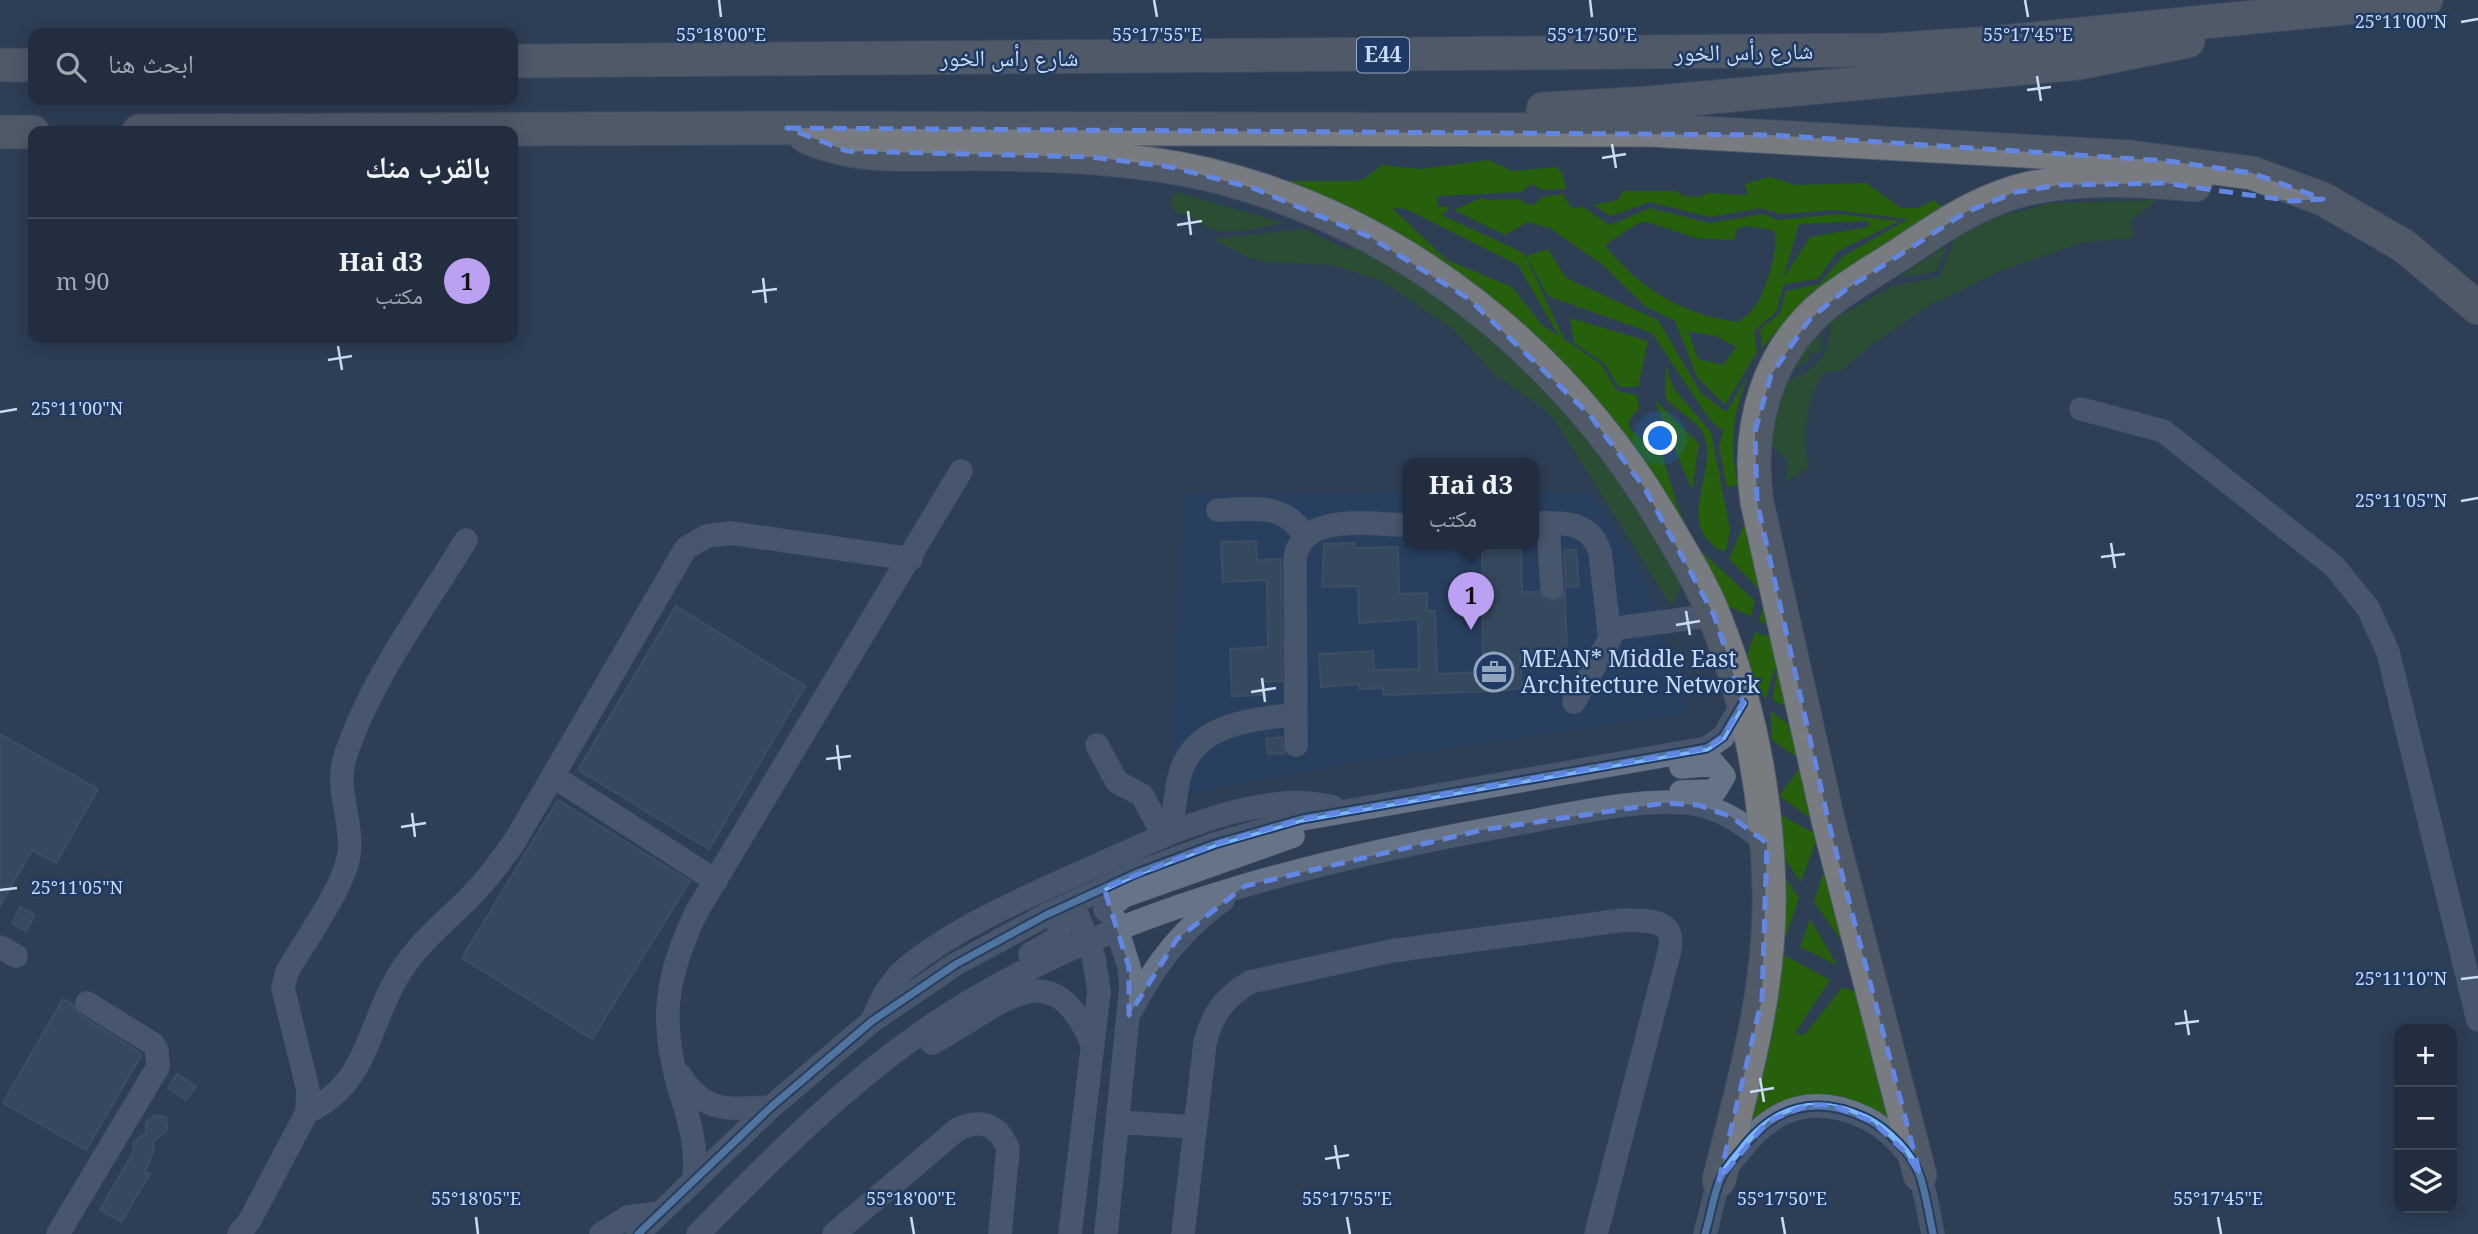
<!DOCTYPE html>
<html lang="ar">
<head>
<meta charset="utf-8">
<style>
	:root { --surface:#222e40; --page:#2a3647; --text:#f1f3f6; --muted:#a2a8b1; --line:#3f4a59; --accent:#bca0f2 }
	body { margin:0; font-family:"Noto Serif","Noto Naskh Arabic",serif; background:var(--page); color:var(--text); direction:rtl }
	.controls { position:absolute; right:21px; bottom:21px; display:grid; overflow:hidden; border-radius:14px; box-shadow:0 4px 18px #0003 }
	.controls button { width:63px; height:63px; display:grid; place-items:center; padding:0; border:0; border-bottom:2px solid var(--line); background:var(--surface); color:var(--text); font:35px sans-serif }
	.you { position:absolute; left:1661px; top:439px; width:24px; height:24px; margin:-18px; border:5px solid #fff; border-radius:50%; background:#1a73e8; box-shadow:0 0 0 10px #1a73e833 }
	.badge { display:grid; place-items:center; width:46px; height:46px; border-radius:50%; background:var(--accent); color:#111; font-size:23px; font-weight:700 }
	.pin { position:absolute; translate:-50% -58px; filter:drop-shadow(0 2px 4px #0008) }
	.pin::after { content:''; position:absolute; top:37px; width:24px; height:21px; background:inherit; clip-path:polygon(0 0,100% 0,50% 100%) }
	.popup { position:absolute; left:1403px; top:458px; width:136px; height:91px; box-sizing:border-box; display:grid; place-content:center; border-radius:14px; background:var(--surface); filter:drop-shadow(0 2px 5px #0005); font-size:23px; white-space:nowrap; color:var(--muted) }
	.popup b { font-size:26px; color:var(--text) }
	.popup::after { content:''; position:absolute; left:50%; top:100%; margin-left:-14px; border:14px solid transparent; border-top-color:var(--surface) }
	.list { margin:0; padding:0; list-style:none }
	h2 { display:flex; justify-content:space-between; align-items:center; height:91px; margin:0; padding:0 28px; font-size:30px }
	h2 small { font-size:23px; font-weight:400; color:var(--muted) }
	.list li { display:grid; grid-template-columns:46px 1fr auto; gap:21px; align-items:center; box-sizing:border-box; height:126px; padding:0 28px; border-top:2px solid var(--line) }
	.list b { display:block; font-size:26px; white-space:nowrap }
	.list p { margin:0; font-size:23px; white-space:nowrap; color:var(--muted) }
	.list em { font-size:23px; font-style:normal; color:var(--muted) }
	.icon { flex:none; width:38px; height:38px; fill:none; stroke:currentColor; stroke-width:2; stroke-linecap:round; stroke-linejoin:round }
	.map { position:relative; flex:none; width:2478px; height:1234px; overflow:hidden; direction:ltr }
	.search { position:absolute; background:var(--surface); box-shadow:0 4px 18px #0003; left:28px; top:28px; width:490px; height:77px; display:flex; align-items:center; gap:18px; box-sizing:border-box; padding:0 24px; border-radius:14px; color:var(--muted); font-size:26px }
	.panel { position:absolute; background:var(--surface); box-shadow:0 4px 18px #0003; left:28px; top:126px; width:490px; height:217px; border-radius:14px; direction:rtl }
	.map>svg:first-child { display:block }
</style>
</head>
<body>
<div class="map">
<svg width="2478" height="1234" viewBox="0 0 2478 1234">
	<rect width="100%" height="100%" fill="#2e3e55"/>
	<path fill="#22406c" d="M1408,493V544H1534V493H1592L1641,574L1689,713L1343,764L1170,797L1185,494Z"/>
	<path fill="#26600d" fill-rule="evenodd" d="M1489,160L1512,171L1557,167L1563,175L1566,189L1542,190L1532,184L1520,192L1437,196V207L1448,206V210L1441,215L1524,253L1564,339L1601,364L1617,391L1637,395L1639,408L1629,420L1630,429L1663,457L1677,505L1692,538L1595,403L1277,181H1354L1364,179L1382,165L1421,169ZM1392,208L1406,209L1518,265L1559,336L1543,326L1512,287L1447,260Z
		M1770,177L1796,185L1866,183L1901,208H1918L1934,200L1943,208L1812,292L1762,348L1760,330L1780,313L1786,291L1820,284L1842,257L1908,219L1834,210L1782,214L1760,208L1710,217L1650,202L1611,216L1593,205L1618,200L1623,191H1676L1684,196L1700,197L1707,193L1748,195L1745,184Z
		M1176,192L1284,223C1264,226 1236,235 1216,230C1198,226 1198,215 1176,213L1170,201Z
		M1563,194L1571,208L1583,207L1610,225L1650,208L1709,223L1764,214L1778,220L1839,214L1899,221L1838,251L1818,279L1784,284L1776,312L1754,331L1757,352L1725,405L1697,377L1675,321L1645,306L1604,266L1550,228L1528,222L1505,235L1454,210L1481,198L1489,200L1520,199L1524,203L1533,205L1543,197ZM1867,221L1870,224L1868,227L1810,237L1783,279L1799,224ZM1648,222L1696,238L1734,240L1737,229L1745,226L1773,230C1781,241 1767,286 1760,298C1755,308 1747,316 1738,322C1683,315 1639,288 1605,245L1638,223ZM1688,331L1716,336L1736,347L1723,365L1698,359Z
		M2157,200L2131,220L2133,238L2084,242L2000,271L1930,305L1871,345L1842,370L1825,372C1806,394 1802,440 1808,467L1786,482L1787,461C1783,453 1776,451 1772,445C1765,434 1780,392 1787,382C1791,378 1796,378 1801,375C1823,365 1832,344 1830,321L1893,286L1940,277L1954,241L1969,229L2000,216L2052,203Z
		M1304,229L1348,250L1358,243L1433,288L1573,412L1683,581L1672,607L1555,420L1540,406L1495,375L1453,329L1382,281L1332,265L1267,262L1248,257L1212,239Z
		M1948,244L1936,272L1899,277Z
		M1548,249L1566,278L1658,320L1701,393L1726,412L1749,375C1732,412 1729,446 1738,485L1727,487L1719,448L1723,431L1710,420L1652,333L1548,296L1526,256Z
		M1570,318L1648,341L1638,387H1619L1604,363L1574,343Z
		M1821,329V352L1809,354V361L1789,372Z
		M1666,366L1674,389L1711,432L1730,530L1726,551C1719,551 1717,549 1712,544C1679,518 1718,468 1704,435C1697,420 1675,410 1665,397Z
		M1654,399L1699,444L1692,490Z
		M1746,520L1777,633L1791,709L1773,700L1777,671L1774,670L1766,698L1749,688L1747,656L1755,632L1773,638L1777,633L1759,620L1767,597L1729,559Z
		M1691,542L1755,601L1751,616L1717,602Z
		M1771,711L1796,730L1797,757L1772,740Z
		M1804,763L1815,821L1779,796Z
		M1774,812L1818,835L1801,882L1778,850Z
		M1776,864L1799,898L1780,953L1830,980L1795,1033L1804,1035L1843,987L1862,994L1898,1131L1847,1103L1741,1134Z
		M1826,864L1849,951L1814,902Z
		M1810,919L1837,965L1800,947Z"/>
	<path fill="#425566" stroke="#506172" stroke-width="2" d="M1256,541L1257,560L1281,559L1282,681L1261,682L1262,695L1232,696L1230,649L1268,647L1267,580L1223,582L1221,542Z
		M1354,543V548L1398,547L1399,594L1427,593V611H1435L1437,674L1483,672L1482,551L1521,549L1522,592H1539L1545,600L1552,602L1560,599L1565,591L1567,655L1520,656L1522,688L1499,691L1383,695V688L1359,689V684L1321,687L1319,654L1373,651L1374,670L1419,669L1418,619L1359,623L1358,586L1322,587L1324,544Z
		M1564,550H1576L1579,586L1566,587Z
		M676,606L805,686L709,849L578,770Z
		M0,734L98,789L56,863L32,850L0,906Z
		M1282,737L1284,753L1268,754L1266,739Z
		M558,800L690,881L592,1039L462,958Z
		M20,907L35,915L26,931L12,923Z
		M63,999L74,1005L80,1015L142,1054L86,1150L3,1103Z
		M177,1074L196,1086L186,1100L168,1088Z
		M156,1115L166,1117L167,1127L166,1132L152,1142L154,1149L145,1172L150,1174L121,1222L100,1210L133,1153L134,1142L146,1133V1122Z"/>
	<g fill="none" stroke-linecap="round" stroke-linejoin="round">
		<defs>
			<path id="minor" d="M2081,409L2163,431L2238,490L2334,566L2368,608L2388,652L2478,1020
				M1218,510C1252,509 1286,502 1304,536
				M1534,523C1563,523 1590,520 1600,552L1610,639L1574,702
				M1548,523L1552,588
				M1611,629L1714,615
				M1097,745L1117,782L1142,795L1164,836C1176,817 1174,799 1179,778C1192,723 1251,720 1296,714
				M1296,745L1295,559C1301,511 1372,525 1408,525
				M553,776L716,881
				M1681,792L1715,791L1724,776L1714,764L1681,767
				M1104,888L1129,967L1131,986L1106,1234
				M1105,910L1124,896L1293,836
				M0,947L16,956
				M1030,954L1060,937L1058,920L1046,915
				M1132,1009C1154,966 1183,928 1223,900
				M872,1021C880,1001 889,983 906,968C958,926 1024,898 1084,871C1145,844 1208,812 1275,804C1295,801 1314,803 1333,807
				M932,1043C998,1009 1051,944 1093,1046
				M680,1075C704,1114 730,1109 771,1107
				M307,1112C371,1083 367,1021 403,968C421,941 446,921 469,898C487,880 502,860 516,839L686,548L707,536L731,533L911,559
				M1118,1122L1194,1127
				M694,1179C698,1143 688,1118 678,1084C659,1017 667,973 697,911L961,471
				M58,1234L158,1067L157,1051L153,1044L87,1003
				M239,1234L250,1220L307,1112L308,1090L283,988L287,972C304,942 345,886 349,854C353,819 334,788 346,754C371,679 425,607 466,540
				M601,1234L628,1217L660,1213
				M638,1234L771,1107L872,1021L956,964L1046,915L1137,873L1215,844L1302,819L1707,748L1723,737L1743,703
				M698,1234C777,1153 860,1069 957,1009C1129,903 1335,856 1532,821C1578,812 1654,796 1699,805C1726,811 1746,826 1767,843
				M834,1234L958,1129C981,1118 999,1125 1008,1149L1000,1234
				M1070,1234L1099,992L1094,958L1073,903
				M1183,1234L1205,1043C1212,1014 1224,998 1250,982L1391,951L1624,920C1647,921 1675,918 1670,949L1596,1234
				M1705,1234C1710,1217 1713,1198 1719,1182C1723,1171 1732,1160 1740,1151C1774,1106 1815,1094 1866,1118C1888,1129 1912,1153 1920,1176C1926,1194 1929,1215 1933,1234"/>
			<path id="highway" d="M513,61L1885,50L1991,43L2426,0
				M0,65H33
				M1543,109L1648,103L2079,63L2188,41
				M139,131L787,128L1652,130L2131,157L2252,173L2323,199L2404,246L2478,308
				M0,132H33
				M805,136C858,162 922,153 979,154C1056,155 1131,157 1206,174C1403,221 1568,356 1668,529C1685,558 1703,587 1715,618C1750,706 1767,797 1769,890C1771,990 1743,1085 1719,1180
				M1920,1175L1829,824L1757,502C1746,426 1767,351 1828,302C1850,285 1875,270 1899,255C1936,230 1972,205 2015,192C2071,176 2137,180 2195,185"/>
		</defs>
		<use href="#minor" stroke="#4e5c71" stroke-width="24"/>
		<use href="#highway" stroke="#4e5c71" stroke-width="35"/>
		<use href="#minor" stroke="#677487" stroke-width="23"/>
		<use href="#highway" stroke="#787b7f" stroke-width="33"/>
		<defs>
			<path id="cycleway" d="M638,1234L771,1107L872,1021L956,964L1046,915L1137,873L1215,844L1302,819L1707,748L1723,737L1743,703
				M1705,1234C1710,1217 1713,1198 1719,1182C1723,1171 1732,1160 1740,1151C1774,1106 1815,1094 1866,1118C1888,1129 1912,1153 1920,1176C1926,1194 1929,1215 1933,1234"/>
		</defs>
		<use href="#cycleway" stroke="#1f3a64" stroke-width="11"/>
		<use href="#cycleway" stroke="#7ab7fb" stroke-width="7"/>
	</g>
	<path d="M0 0H2478V1234H0ZM787,128L1771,135L2168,161L2252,173L2323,199L2292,201L2165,183L2059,185L2016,192L1966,212L1845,290L1809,320L1771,375L1755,431L1757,502L1829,824L1920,1175L1905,1152L1873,1122L1832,1105H1809L1768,1121L1719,1180L1762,999L1767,843L1730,816L1698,805L1665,803L1482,830L1245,886L1177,939L1129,1015V967L1104,888L1215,844L1302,819L1707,748L1723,737L1743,703L1714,615L1644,487L1589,414L1469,299L1370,237L1253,188L1171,167L1092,157L847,151Z" fill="#2e3e55" fill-opacity=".55" fill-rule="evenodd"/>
	<path fill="none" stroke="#6286e4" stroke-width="5" stroke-dasharray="14 9" stroke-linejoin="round" d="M787,128L1771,135L2168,161L2252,173L2323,199L2292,201L2165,183L2059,185L2016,192L1966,212L1845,290L1809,320L1771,375L1755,431L1757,502L1829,824L1920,1175L1905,1152L1873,1122L1832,1105H1809L1768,1121L1719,1180L1762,999L1767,843L1730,816L1698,805L1665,803L1482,830L1245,886L1177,939L1129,1015V967L1104,888L1215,844L1302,819L1707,748L1723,737L1743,703L1714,615L1644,487L1589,414L1469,299L1370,237L1253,188L1171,167L1092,157L847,151Z"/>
	<path fill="none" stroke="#cadbf5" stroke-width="2.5" d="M719,0L721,17M1154,0L1157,17M1590,0L1592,17M2025,0L2028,17M2461,22L2478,19M2037,76L2041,101M2027,90L2051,87M1612,144L1616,168M1602,158L1626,154M1188,211L1191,235M1177,225L1202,221M763,278L766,303M752,292L777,289M338,346L342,370M328,360L352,356M0,412L17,409M2461,501L2478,498M2111,543L2115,568M2101,557L2125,554M1686,611L1690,635M1676,625L1700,621M1262,678L1265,702M1251,692L1276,688M837,745L840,770M826,759L851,756M412,813L415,837M401,827L426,823M0,890L17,888M2461,979L2478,977M2185,1010L2189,1035M2175,1024L2199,1021M1760,1078L1764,1102M1750,1092L1774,1088M1335,1145L1339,1169M1325,1159L1349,1155M476,1217L478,1234M911,1217L914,1234M1347,1217L1350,1234M1782,1217L1785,1234M2218,1217L2221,1234"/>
	<defs>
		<symbol id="office-ring" viewBox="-11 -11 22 22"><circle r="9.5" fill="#1f3a64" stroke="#93a4bd" stroke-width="1.5"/><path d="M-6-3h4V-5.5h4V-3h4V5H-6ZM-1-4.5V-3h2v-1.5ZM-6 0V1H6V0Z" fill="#93a4bd"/></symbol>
	</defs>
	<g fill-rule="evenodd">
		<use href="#office-ring" x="1472" y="650" width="44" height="44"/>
	</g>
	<g text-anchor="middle" stroke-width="5" stroke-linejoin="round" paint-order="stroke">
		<rect fill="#1f3a64" stroke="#97abca" stroke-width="2" x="1357" y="37.5" width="52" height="35" rx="5"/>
		<g font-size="21" font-weight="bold" fill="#cadbf5">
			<text x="1383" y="62">E44</text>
		</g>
		<g font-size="23" fill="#cadbf5" stroke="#1f3a64">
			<text transform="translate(1744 52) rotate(-1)" y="8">شارع رأس الخور</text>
			<text x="1009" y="66">شارع رأس الخور</text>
		</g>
		<g font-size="23" fill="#cadbf5" stroke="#1f3a64" text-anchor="start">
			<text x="1521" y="667">MEAN* Middle East<tspan x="1521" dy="26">Architecture Network</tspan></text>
		</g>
	</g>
	<g font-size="18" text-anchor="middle" fill="#cadbf5" stroke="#1f3a64" stroke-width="5" stroke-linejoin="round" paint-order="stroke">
		<text x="2401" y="28">25°11'00"N</text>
		<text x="721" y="41">55°18'00"E</text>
		<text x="1157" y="41">55°17'55"E</text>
		<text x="2028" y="41">55°17'45"E</text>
		<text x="1592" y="41">55°17'50"E</text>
		<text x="77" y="415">25°11'00"N</text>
		<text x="2401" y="507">25°11'05"N</text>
		<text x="77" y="894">25°11'05"N</text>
		<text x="2401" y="985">25°11'10"N</text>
		<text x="476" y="1205">55°18'05"E</text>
		<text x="911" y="1205">55°18'00"E</text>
		<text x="1347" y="1205">55°17'55"E</text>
		<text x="1782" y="1205">55°17'50"E</text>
		<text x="2218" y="1205">55°17'45"E</text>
	</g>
</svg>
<div class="controls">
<button>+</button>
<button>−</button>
<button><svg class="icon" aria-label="layers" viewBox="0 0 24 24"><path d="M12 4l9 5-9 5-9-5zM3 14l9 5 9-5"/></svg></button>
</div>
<div class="you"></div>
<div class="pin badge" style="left:1471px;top:630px">1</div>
<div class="popup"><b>Hai d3</b>مكتب</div>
<div class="search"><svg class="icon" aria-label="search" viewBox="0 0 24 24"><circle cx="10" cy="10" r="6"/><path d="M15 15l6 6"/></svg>ابحث هنا</div>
<section class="panel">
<h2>بالقرب منك<small></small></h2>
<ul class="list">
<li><span class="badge">1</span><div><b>Hai d3</b><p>مكتب</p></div><em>90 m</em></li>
</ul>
</section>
</div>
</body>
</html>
